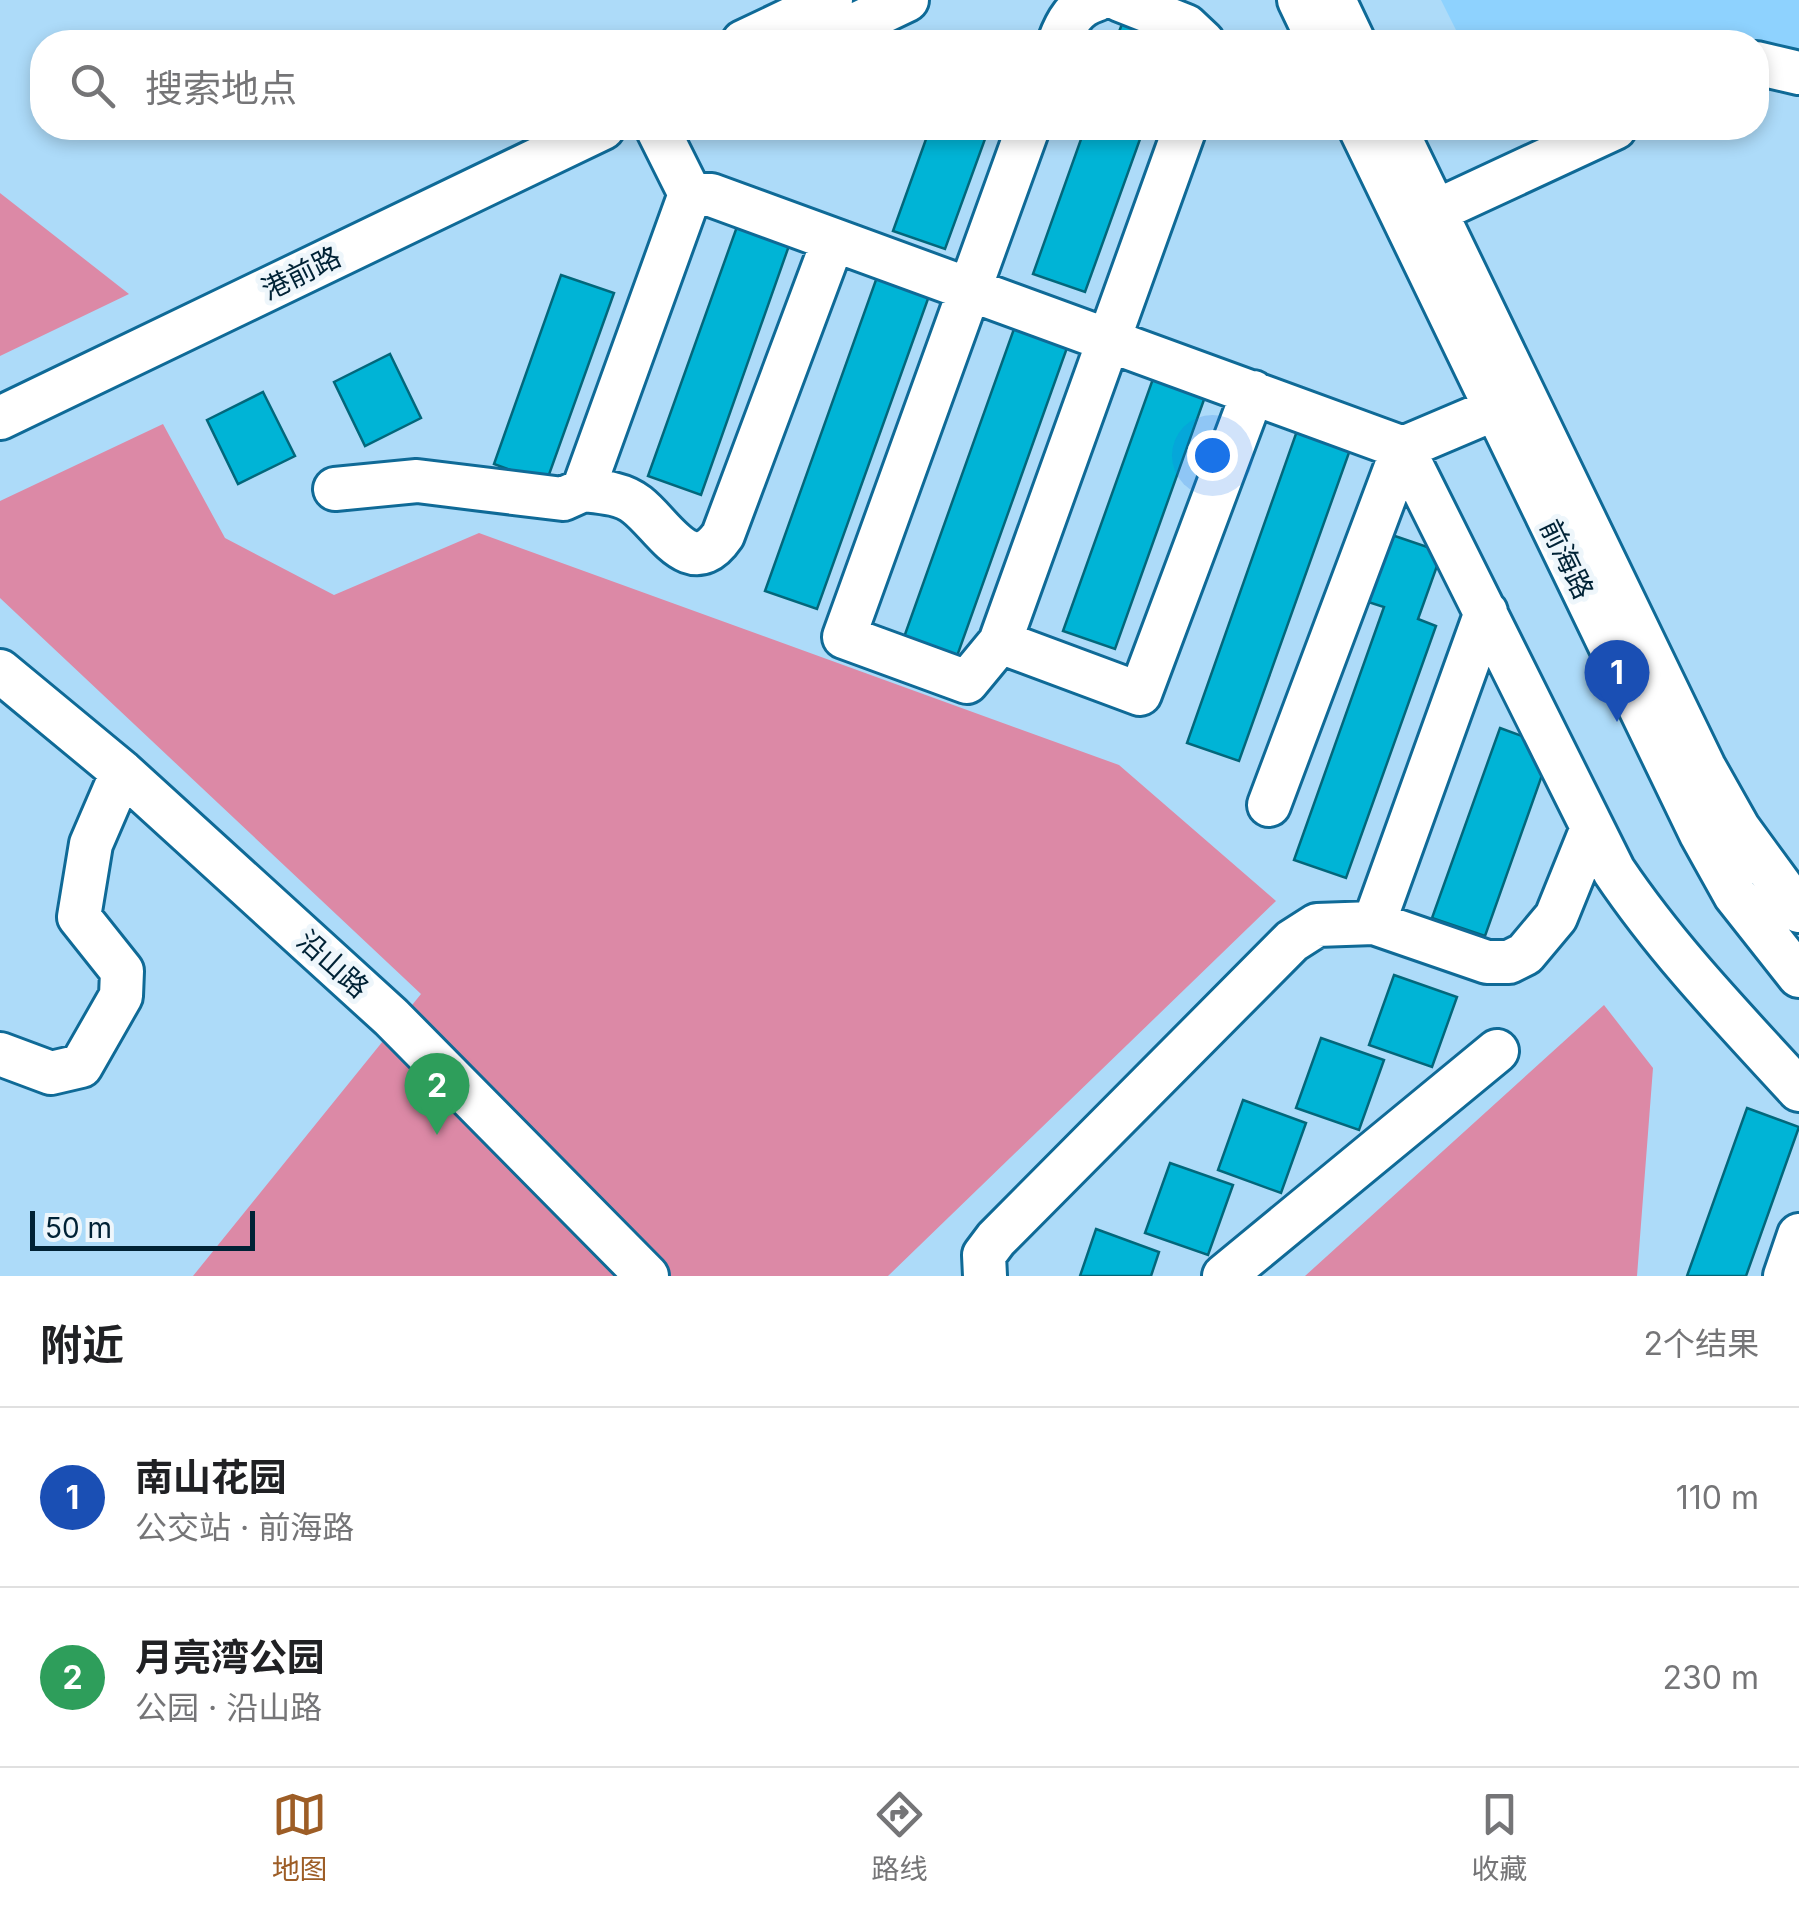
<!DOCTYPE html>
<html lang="zh">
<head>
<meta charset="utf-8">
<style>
	:root { --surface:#fff; --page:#f6f6f6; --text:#202124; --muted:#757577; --line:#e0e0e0; --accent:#9d5d26 }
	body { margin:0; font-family:Inter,"Noto Sans SC",sans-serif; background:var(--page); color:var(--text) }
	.scale { position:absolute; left:30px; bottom:25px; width:225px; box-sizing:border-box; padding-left:10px; border:5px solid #002235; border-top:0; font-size:28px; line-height:35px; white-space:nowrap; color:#002235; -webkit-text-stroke:8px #eef6fb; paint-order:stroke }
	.you { position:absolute; left:1212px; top:455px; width:35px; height:35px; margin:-25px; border:8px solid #fff; border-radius:50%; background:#1a73e8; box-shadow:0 0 0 15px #1a73e833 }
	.badge { display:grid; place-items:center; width:65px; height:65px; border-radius:50%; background:var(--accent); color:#fff; font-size:32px; font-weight:700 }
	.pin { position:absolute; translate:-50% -82px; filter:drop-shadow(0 2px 5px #0008) }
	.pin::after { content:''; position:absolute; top:52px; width:35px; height:30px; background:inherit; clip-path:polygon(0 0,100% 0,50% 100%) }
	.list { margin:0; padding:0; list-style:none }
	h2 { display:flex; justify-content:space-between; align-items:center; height:130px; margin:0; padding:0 40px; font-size:42px }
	h2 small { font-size:32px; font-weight:400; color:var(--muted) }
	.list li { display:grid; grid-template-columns:65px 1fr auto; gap:30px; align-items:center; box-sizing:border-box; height:180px; padding:0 40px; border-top:2px solid var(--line) }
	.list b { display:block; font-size:38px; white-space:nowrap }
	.list p { margin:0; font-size:32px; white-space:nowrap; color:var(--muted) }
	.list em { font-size:32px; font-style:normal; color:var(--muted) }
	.icon { flex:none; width:55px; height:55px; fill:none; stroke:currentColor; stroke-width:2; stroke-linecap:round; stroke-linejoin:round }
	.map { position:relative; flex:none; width:1799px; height:1276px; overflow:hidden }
	.search { position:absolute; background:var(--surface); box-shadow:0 5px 15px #0003; left:30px; right:30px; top:30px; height:110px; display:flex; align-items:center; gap:25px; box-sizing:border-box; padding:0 35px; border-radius:40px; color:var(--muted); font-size:38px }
	.sheet { height:490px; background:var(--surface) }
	nav { display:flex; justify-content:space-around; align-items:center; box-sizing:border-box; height:140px; border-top:2px solid var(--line); background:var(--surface); font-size:28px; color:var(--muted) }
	nav a { display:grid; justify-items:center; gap:5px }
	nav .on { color:var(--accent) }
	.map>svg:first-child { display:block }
</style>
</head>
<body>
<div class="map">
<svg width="1799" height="1276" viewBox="0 0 1799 1276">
	<rect width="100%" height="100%" fill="#addbf9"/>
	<path fill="#8ed2fe" d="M1441,0H1799V55L1756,42H1462Z"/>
	<path fill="#dc89a6" d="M0,193L129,294L0,356Z
		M163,424L225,538L334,595L479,533L1119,765L1276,901L888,1276H193L421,994L0,598V501Z
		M1604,1005L1653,1068L1637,1276H1305Z"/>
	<path fill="#00b4d6" stroke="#03677b" stroke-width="2.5" d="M1124,19L1174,42H1115Z
		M930,128H989L945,249L893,231Z
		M1085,128H1144L1085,292L1033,274Z
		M739,221L791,240L701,495L648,476Z
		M561,275L614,293L546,483L494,464Z
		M877,277L929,296L817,609L765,591Z
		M1015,326L1068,345L956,659L903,640Z
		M390,354L421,418L365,446L334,382Z
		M1154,376L1206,394L1115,649L1063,631Z
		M263,392L295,456L238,484L207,420Z
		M1298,428L1351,447L1239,761L1187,743Z
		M1389,534L1442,552L1418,619L1436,626L1346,878L1294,860L1384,607L1365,601Z
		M1500,728L1552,747L1485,936L1432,918Z
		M1394,975L1457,997L1432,1067L1369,1045Z
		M1321,1038L1384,1060L1359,1130L1296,1108Z
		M1243,1100L1306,1123L1281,1193L1218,1170Z
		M1747,1108L1799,1127L1746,1276H1687Z
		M1170,1163L1233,1185L1208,1255L1145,1233Z
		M1096,1229L1159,1252L1151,1276H1080Z"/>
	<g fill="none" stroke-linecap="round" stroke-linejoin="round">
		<defs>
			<path id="minor" d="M1120,0L1186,26L1203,42
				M1299,0L1319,42
				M1334,0L1354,42
				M743,42L831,0
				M819,42L907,0
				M1059,42C1066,23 1075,6 1096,0
				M1756,63L1799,73
				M657,128L690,194
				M1028,128L844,637L967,682L1000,642L1185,128
				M1360,128L1701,834L1735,895L1799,976
				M1395,128L1704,767L1739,829L1799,911
				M1436,211L1615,128
				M0,418L603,128
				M1403,448L1614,871C1668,951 1734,1019 1799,1090
				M335,489L417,481L563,499L583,490L690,194L711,195L1403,448L1495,409
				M583,490C602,492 622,493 637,505C664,526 691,582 723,535L833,241
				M1000,642L1140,694L1253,392
				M0,671L122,772L391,1017L647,1276
				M1269,805L1403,448
				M1374,923L1486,612
				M0,1054L51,1073L81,1066L121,996L122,971L79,917L91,844L122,772
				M985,1276L984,1255L996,1239L1292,941L1317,925L1374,923L1487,962H1509L1525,954L1556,917L1592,828
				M1224,1276L1497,1051
				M1785,1276L1799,1235"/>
		</defs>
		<use href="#minor" stroke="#0f6a97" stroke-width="48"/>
		<use href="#minor" stroke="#fff" stroke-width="42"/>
	</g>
	<g text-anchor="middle" stroke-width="10" stroke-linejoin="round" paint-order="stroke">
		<g font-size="28" fill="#002235" stroke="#eef6fb">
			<text transform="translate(301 273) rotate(-26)" y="10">港前路</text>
			<text transform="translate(1567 559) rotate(64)" y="10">前海路</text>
			<text transform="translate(333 964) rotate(42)" y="10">沿山路</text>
		</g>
	</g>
</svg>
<div class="scale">50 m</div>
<div class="you"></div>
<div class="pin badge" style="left:1617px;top:722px;background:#1a4fb4">1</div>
<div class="pin badge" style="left:437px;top:1135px;background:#2e9e5b">2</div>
<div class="search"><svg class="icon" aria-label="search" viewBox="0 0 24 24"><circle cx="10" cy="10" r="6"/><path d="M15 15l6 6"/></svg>搜索地点</div>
</div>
<section class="sheet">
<h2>附近<small>2个结果</small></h2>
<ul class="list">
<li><span class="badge" style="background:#1a4fb4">1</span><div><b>南山花园</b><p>公交站 · 前海路</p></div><em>110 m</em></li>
<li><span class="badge" style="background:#2e9e5b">2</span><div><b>月亮湾公园</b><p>公园 · 沿山路</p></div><em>230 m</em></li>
</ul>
</section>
<nav>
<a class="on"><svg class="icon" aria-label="map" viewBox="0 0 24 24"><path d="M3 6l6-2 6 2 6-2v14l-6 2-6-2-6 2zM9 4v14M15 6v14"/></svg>地图</a>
<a><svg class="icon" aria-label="directions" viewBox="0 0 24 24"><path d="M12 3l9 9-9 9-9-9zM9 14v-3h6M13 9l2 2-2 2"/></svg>路线</a>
<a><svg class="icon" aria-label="saved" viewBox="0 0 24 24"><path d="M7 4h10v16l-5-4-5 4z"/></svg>收藏</a>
</nav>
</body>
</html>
